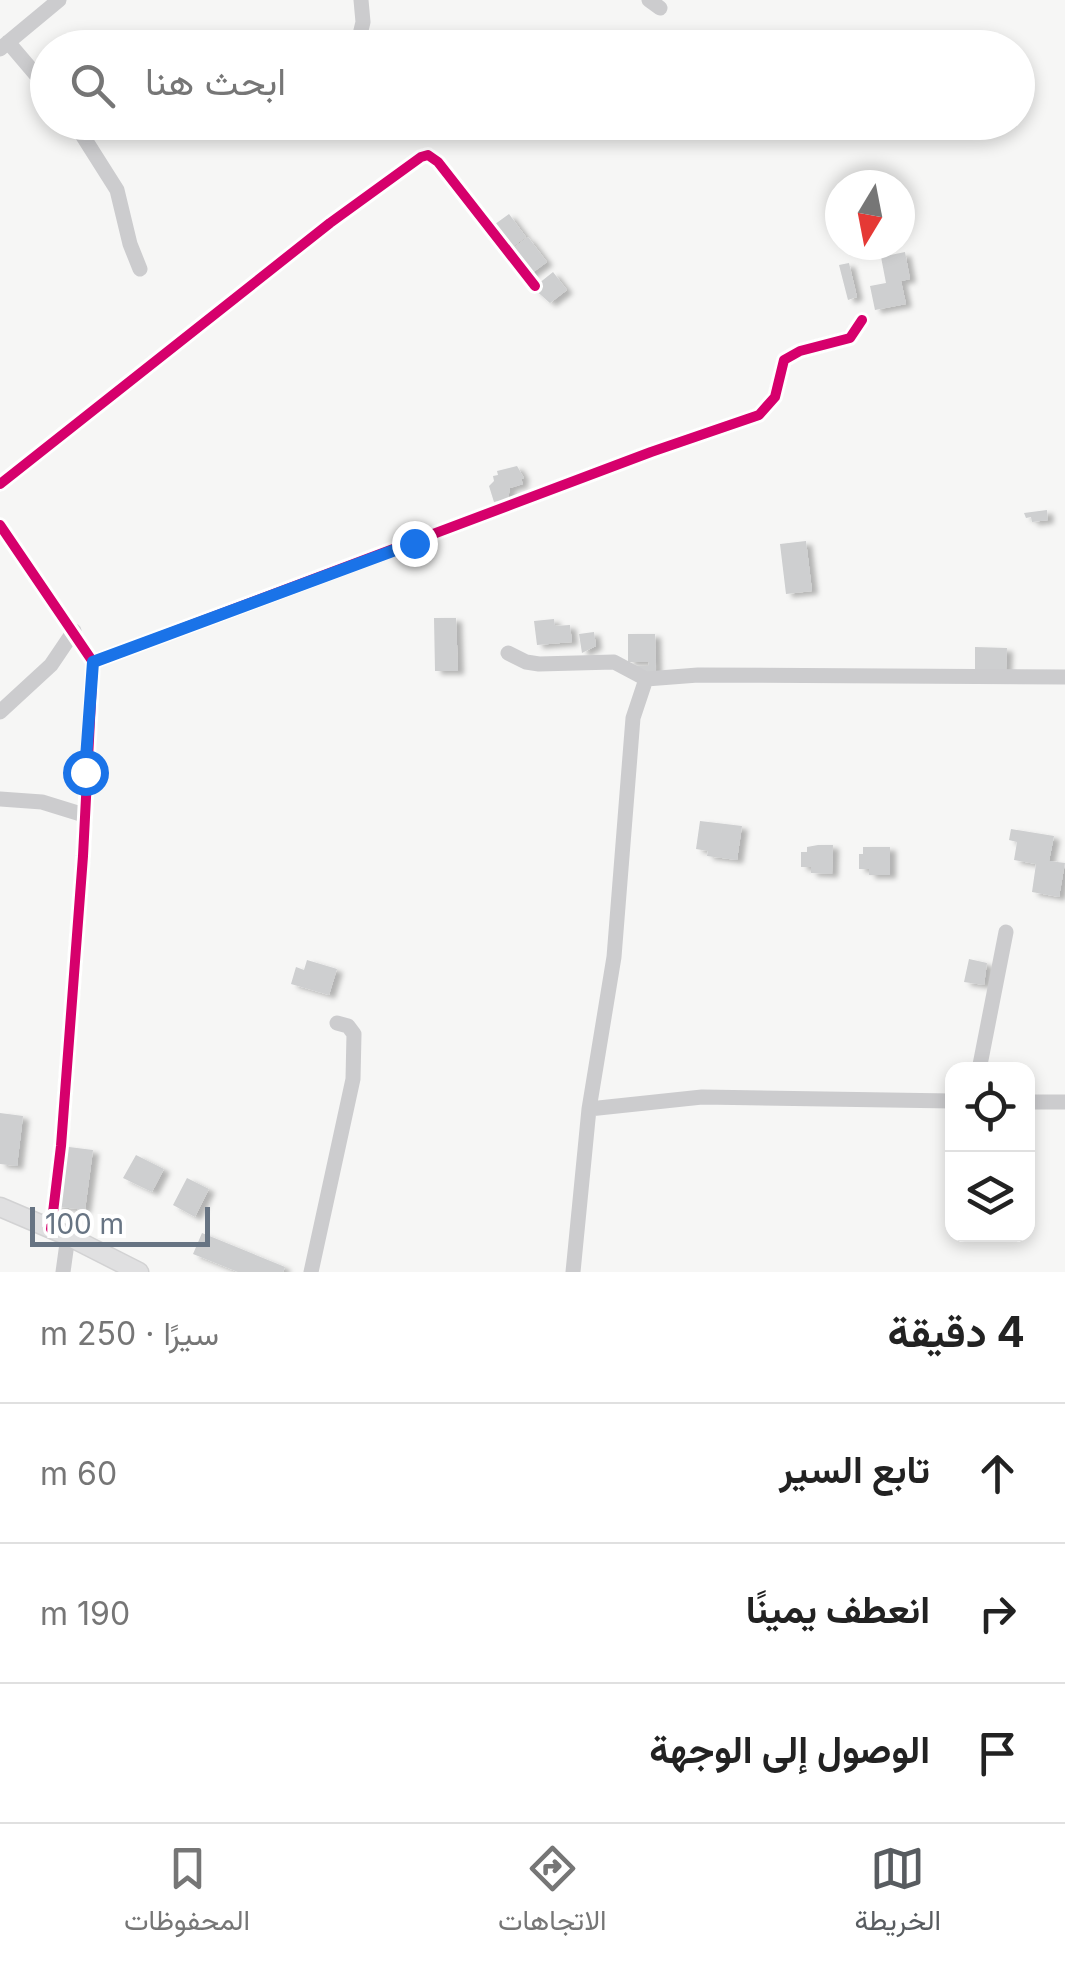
<!DOCTYPE html>
<html lang="ar">
<head>
<meta charset="utf-8">
<style>
	:root { --surface:#fff; --page:#f2f2f2; --text:#222; --muted:#767676; --line:#e0e0e0; --accent:#585c60 }
	body { margin:0; font-family:Inter,Vazirmatn,sans-serif; background:var(--page); color:var(--text); direction:rtl }
	.controls { position:absolute; right:30px; bottom:30px; display:grid; overflow:hidden; border-radius:20px; box-shadow:0 5px 15px #0003 }
	.controls button { width:90px; height:90px; display:grid; place-items:center; padding:0; border:0; border-bottom:2px solid var(--line); background:var(--surface); color:var(--text); font:50px sans-serif }
	.compass { position:absolute; left:825px; top:170px; width:90px; height:90px; border-radius:50%; background:var(--surface); box-shadow:0 5px 15px #0003; rotate:190deg }
	.scale { position:absolute; left:30px; bottom:25px; width:180px; box-sizing:border-box; padding-left:10px; border:5px solid #677483; border-top:0; font-size:28px; line-height:35px; white-space:nowrap; color:#677483; -webkit-text-stroke:8px #fff; paint-order:stroke }
	.stop { position:absolute; width:30px; height:30px; margin:-22px; border:8px solid #1a73e8; border-radius:50%; background:#fff }
	.stop.end { background:#1a73e8; border-color:#fff; box-shadow:0 2px 10px #0008 }
	.list { margin:0; padding:0; list-style:none }
	h2 { display:flex; justify-content:space-between; align-items:center; height:130px; margin:0; padding:0 40px; font-size:42px }
	h2 small { font-size:32px; font-weight:400; color:var(--muted) }
	.list li { display:grid; grid-template-columns:65px 1fr auto; gap:30px; align-items:center; box-sizing:border-box; height:140px; padding:0 40px; border-top:2px solid var(--line) }
	.list b { display:block; font-size:38px; white-space:nowrap }
	.list em { font-size:32px; font-style:normal; color:var(--muted) }
	.icon { flex:none; width:55px; height:55px; fill:none; stroke:currentColor; stroke-width:2; stroke-linecap:round; stroke-linejoin:round }
	.map { position:relative; flex:none; width:1065px; height:1272px; overflow:hidden; direction:ltr }
	.search { position:absolute; background:var(--surface); box-shadow:0 5px 15px #0003; left:30px; right:30px; top:30px; height:110px; display:flex; align-items:center; gap:25px; box-sizing:border-box; padding:0 35px; border-radius:55px; color:var(--muted); font-size:38px }
	.sheet { height:550px; background:var(--surface) }
	nav { display:flex; justify-content:space-around; align-items:center; box-sizing:border-box; height:140px; border-top:2px solid var(--line); background:var(--surface); font-size:28px; color:var(--muted) }
	nav a { display:grid; justify-items:center; gap:5px }
	nav .on { color:var(--accent) }
	.map>svg:first-child { display:block }
</style>
</head>
<body>
<div class="map">
<svg width="1065" height="1272" viewBox="0 0 1065 1272">
	<defs>
		<filter id="shadow"><feDropShadow dx="6" dy="3.5" stdDeviation="2.5" flood-color="#0004"/></filter>
	</defs>
	<rect width="100%" height="100%" fill="#f6f6f5"/>
	<path fill="#cecfd0" filter="url(#shadow)" d="M509,214L526,237L508,250L491,227Z
		M528,237L547,262L528,276L509,251Z
		M905,252L910,279L901,281L906,304L875,310L870,286L886,283L881,257Z
		M849,263L857,297L848,300L839,265Z
		M553,272L567,290L550,303L533,288Z
		M517,466L524,478L521,479L523,484L510,488L508,499L494,502L489,486L494,481L493,476L498,475L497,471Z
		M1047,510L1048,520L1032,522L1031,517L1026,518L1024,513Z
		M806,541L812,591L786,594L780,544Z
		M434,618H456L458,671H435Z
		M554,619L555,626L570,625L572,642L537,645L534,621Z
		M594,632L596,646L582,653L579,634Z
		M628,634H655L656,674L637,675V666H648L649,662H628Z
		M975,647L1007,648L1006,671L975,670Z
		M700,821L742,826L737,860L707,856L708,851L696,849Z
		M1011,829L1054,836L1049,861L1065,863L1059,897L1032,892L1036,864L1014,860L1017,842L1009,840Z
		M818,845H833L832,874L811,873V867H801V852H807V847Z
		M863,847H890V875H869V869H859V854H863Z
		M969,959L987,963L984,985L964,982Z
		M307,960L337,969L329,995L291,984L296,967L304,970Z
		M0,1113L23,1116L17,1166L0,1164Z
		M61,1146L93,1150L85,1210L54,1206Z
		M136,1155L164,1169L152,1192L123,1178Z
		M187,1178L209,1189L195,1217L173,1205Z
		M202,1233L285,1267L283,1272H238L193,1254Z"/>
	<g fill="none" stroke-linecap="round" stroke-linejoin="round">
		<defs>
			<path id="major" d="M0,1207L68,1236L139,1272"/>
		</defs>
		<use href="#major" stroke="#d2d2d3" stroke-width="21"/>
		<path stroke="#ccccce" stroke-width="15" d="M649,0L660,8
			M8,42L48,89
			M357,47L363,22L361,0
			M0,49L59,0
			M74,122L117,190L130,244L140,269
			M0,484L330,223L421,157L428,155L438,162L535,286
			M0,525L93,662L83,856L61,1146L51,1229
			M508,653L526,662L539,664L614,662L646,679L698,675L1065,677
			M93,662L651,452L759,415L775,397L784,360L800,351L850,338L862,320
			M0,712L51,665L74,631
			M0,799L42,802L84,815
			M979,1070L1006,932
			M1028,1102H1065
			M589,1109L702,1097L952,1101
			M63,1272L68,1236
			M311,1272L353,1079L354,1034L348,1026L337,1023
			M573,1272L589,1109L614,957L633,718L646,679"/>
		<use href="#major" stroke="#e0e0e1" stroke-width="18"/>
		<defs>
			<path id="cycleway" d="M0,484L330,223L421,157L428,155L438,162L535,286
				M0,525L93,662L83,856L61,1146L51,1229
				M93,662L651,452L759,415L775,397L784,360L800,351L850,338L862,320"/>
		</defs>
		<use href="#cycleway" stroke="#fff" stroke-width="16"/>
		<use href="#cycleway" stroke="#d6006c" stroke-width="10"/>
	</g>
	<g fill="none" stroke-linecap="round" stroke-linejoin="round">
		<path stroke="#1a73e8" stroke-width="12" d="M85,772L93,662L414,543"/>
	</g>
</svg>
<div class="controls">
<button><svg class="icon" aria-label="locate" viewBox="0 0 24 24"><circle cx="12" cy="12" r="6"/><path d="M12 2v4M12 18v4M2 12h4M18 12h4"/></svg></button>
<button><svg class="icon" aria-label="layers" viewBox="0 0 24 24"><path d="M12 4l9 5-9 5-9-5zM3 14l9 5 9-5"/></svg></button>
</div>
<svg class="compass" viewBox="-18 -18 36 36"><path d="M0-13l5 13h-10z" fill="#e53935"/><path d="M0 13l5-13h-10z" fill="#767676"/></svg>
<div class="scale">100 m</div>
<div class="stop" style="left:85px;top:772px"></div>
<div class="stop end" style="left:414px;top:543px"></div>
<div class="search"><svg class="icon" aria-label="search" viewBox="0 0 24 24"><circle cx="10" cy="10" r="6"/><path d="M15 15l6 6"/></svg>ابحث هنا</div>
</div>
<section class="sheet">
<h2>4 دقيقة<small>سيرًا · 250 m</small></h2>
<ul class="list">
<li><svg class="icon" aria-label="ahead" viewBox="0 0 24 24"><path d="M12 20V5M6 11l6-6 6 6"/></svg><div><b>تابع السير</b></div><em>60 m</em></li>
<li><svg class="icon" aria-label="right" viewBox="0 0 24 24"><path d="M7 20v-9h11M14 6l5 5-5 5"/></svg><div><b>انعطف يمينًا</b></div><em>190 m</em></li>
<li><svg class="icon" aria-label="arrive" viewBox="0 0 24 24"><path d="M6 21V4h12l-3 4 3 4H6"/></svg><div><b>الوصول إلى الوجهة</b></div></li>
</ul>
</section>
<nav>
<a class="on"><svg class="icon" aria-label="map" viewBox="0 0 24 24"><path d="M3 6l6-2 6 2 6-2v14l-6 2-6-2-6 2zM9 4v14M15 6v14"/></svg>الخريطة</a>
<a><svg class="icon" aria-label="directions" viewBox="0 0 24 24"><path d="M12 3l9 9-9 9-9-9zM9 14v-3h6M13 9l2 2-2 2"/></svg>الاتجاهات</a>
<a><svg class="icon" aria-label="saved" viewBox="0 0 24 24"><path d="M7 4h10v16l-5-4-5 4z"/></svg>المحفوظات</a>
</nav>
</body>
</html>
